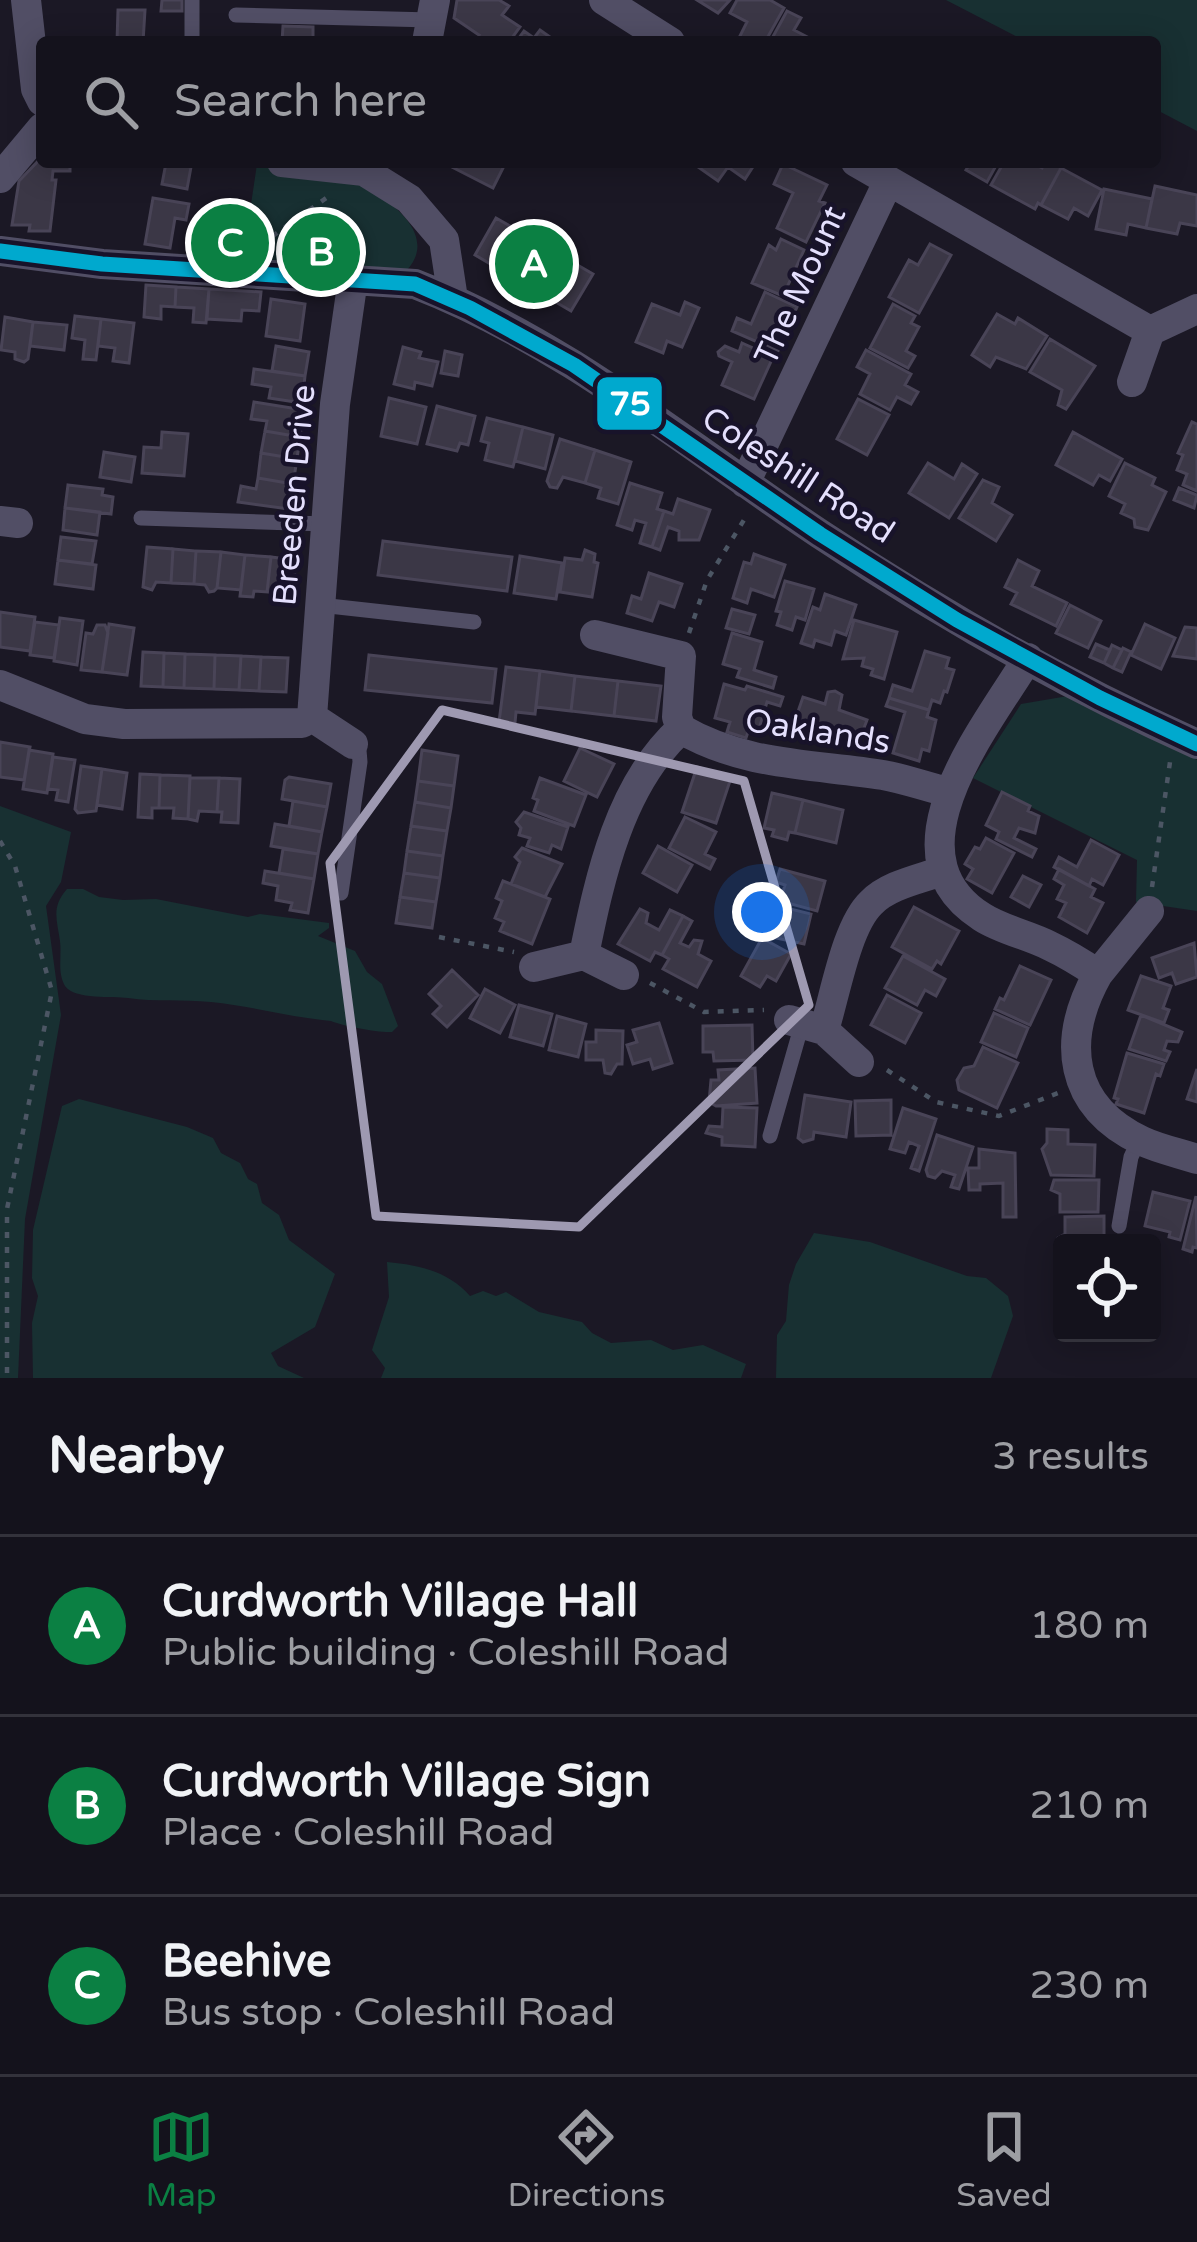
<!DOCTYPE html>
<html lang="en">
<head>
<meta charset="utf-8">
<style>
	:root { --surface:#14121c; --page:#1d1b25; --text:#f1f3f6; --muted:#9d9ea3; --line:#33323b; --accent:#0b8043 }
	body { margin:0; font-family:"Varela Round",sans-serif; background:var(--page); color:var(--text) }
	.controls { position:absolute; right:36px; bottom:36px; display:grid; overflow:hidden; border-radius:12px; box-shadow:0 6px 30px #0003 }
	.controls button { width:108px; height:108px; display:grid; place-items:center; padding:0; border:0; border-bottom:3px solid var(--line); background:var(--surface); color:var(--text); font:60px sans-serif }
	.you { position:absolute; left:762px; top:912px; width:42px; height:42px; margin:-30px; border:9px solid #fff; border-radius:50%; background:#1a73e8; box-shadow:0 0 0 18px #1a73e833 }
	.badge { display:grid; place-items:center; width:78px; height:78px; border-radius:50%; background:var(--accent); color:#fff; font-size:39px; font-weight:700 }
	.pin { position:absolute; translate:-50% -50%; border:6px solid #fff; box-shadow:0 3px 12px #0006 }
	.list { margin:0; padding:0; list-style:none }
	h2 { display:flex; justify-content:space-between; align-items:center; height:156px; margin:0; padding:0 48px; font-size:51px }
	h2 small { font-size:39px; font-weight:400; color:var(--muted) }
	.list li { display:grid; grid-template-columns:78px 1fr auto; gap:36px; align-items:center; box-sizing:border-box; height:180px; padding:0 48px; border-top:3px solid var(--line) }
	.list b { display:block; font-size:45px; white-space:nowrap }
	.list p { margin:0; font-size:39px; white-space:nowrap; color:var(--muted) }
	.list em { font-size:39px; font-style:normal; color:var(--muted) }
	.icon { flex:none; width:66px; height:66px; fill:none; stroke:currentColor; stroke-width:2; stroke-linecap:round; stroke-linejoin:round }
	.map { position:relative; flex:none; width:1197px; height:1378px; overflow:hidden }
	.search { position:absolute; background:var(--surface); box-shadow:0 6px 30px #0003; left:36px; right:36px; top:36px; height:132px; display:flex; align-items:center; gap:30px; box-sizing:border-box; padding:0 42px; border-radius:12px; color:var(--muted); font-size:45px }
	.sheet { height:696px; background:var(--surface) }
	nav { display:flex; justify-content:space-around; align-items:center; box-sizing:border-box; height:168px; border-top:3px solid var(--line); background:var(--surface); font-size:33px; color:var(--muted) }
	nav a { display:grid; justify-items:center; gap:6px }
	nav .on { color:var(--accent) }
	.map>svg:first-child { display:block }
</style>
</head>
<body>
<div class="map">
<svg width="1197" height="1378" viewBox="0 0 1197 1378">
	<rect width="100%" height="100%" fill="#1b1825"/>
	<path fill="#183032" d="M946,0H1197V131L1155,109V42H1027Z
		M257,164C279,166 304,166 325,171C362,180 447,226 407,270L243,258Z
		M1068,696L1108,710L1197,760V911L1136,902L1137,860L973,778L1021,704Z
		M0,806L71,832L61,882L46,906L61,1015L25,1219L18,1378H0Z
		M67,889H83L99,897L123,900L156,899L248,917L260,914L329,923V928L318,936L355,951L367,972L382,984L398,1026L392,1032C379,1033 343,1026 331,1021C290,1017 251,1006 211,1002C183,999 155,1002 128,998C113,996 75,1000 65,986C57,972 62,957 60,941C57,920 51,907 67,889Z
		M79,1099L187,1127L213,1138L221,1153L240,1163L248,1179L257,1184L262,1203L279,1215L289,1240L335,1274L315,1327L271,1353L278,1366L304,1378H33L32,1323L38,1296L32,1278L33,1230L62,1106Z
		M814,1233L870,1242L967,1276L986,1278L1008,1296L1013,1316L991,1378H776L777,1335L786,1321L789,1285L796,1264Z
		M387,1262C419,1265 448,1271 470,1296L483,1291L496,1296L506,1292L539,1312L582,1322L592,1333L611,1343L651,1340L673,1350L703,1345L746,1364L741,1378H381L385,1368L372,1350L389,1297Z"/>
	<path fill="#3b3746" stroke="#494457" stroke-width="3" d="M162,0H182V11H161Z
		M457,0H499L509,6L502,15L520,27L509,42H472L479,35L454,18Z
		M697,0H730L718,13Z
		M737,0H770L784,8L765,42L738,40L747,22L730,13Z
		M118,10H145L143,42H117Z
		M787,11L801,18L794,30L817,42H770Z
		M283,26L313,27V42H282Z
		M540,30L557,42H516L524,31L534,38Z
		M42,157V162H70V171H53L52,180H56L50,231H29L30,225H12L19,181Z
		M442,162H506L493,188Z
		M691,162H756L745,179L728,167L718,181Z
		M971,162H998L987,182L966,170Z
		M1004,162H1031L1042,168L1045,162H1051L1061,168L1041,205L1038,203L1035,209L991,185Z
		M166,163L191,167L187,189L162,184Z
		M783,164L827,185L819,201L825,203L806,242L777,228L793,193L774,184Z
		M1061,168L1102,190L1088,216L1074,208L1068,219L1041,205Z
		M1155,186L1197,195V226L1180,223L1177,234L1146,228Z
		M1104,189L1152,199L1146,228L1128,224L1126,235L1096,229Z
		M153,198L189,204L186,220L175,218L170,248L145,244Z
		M496,218L593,274L571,311L475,255Z
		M781,239L804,250L783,296L752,283L769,245L776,250Z
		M930,244L951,255L919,313L889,297L909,260L918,265Z
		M146,285L176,287L175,307L161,306V319L144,317Z
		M176,287L209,289L206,323L193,322L194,308L175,307Z
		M209,289L261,292L259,311L242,310L241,321L207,319Z
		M765,292L797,307L778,351L732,331L737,318L751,324Z
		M271,299L305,304L300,341L266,336Z
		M685,302L699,308L682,347L667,341L663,353L636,342L652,304L680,315Z
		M893,304L915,316L911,323L919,327L906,351L915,356L908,368L870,348Z
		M997,314L1015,324L1018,318L1047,336L1026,369L996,357L990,367L972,355Z
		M75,316L101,319L96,360L83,359L85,340L72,338Z
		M5,317L33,322L28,359L24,362L15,359V352L1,350Z
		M101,319L134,323L129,363L113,361L115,348L98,346Z
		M33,322L67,325L64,350L30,346Z
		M1050,339L1095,366L1066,409L1058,405L1062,390L1030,372Z
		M742,343L773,357L754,399L722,385L732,362L719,356L718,352L725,346L739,352Z
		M276,346L309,352L305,376L272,371Z
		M403,347L421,352L419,358L438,362L432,386L415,382L414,389L394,384Z
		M866,350L911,374L905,385L918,392L911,404L897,397L890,410L860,394L870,374L857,367Z
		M445,351L462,355L458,376L441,373Z
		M254,369L305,376L302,403L269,398L271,387L252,384Z
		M389,398L426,407L417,444L381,436Z
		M858,399L889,415L867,455L837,439Z
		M254,402L304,410L300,437L265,431L267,421L251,419Z
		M437,406L475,416L468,445L460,443L457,451L427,444Z
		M487,418L523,427L513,467L485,460L489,443L481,441Z
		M1192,422L1197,424V491L1183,485L1187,474L1177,470L1183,455L1178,453Z
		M523,427L553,435L545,469L515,461Z
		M265,431L300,437L297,459L261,453Z
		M162,432L188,434L184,476L142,473L144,447L161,448Z
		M1073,432L1122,459L1110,481L1099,475L1093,485L1056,465Z
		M560,439L595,450L585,483L563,477L557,488L550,487L547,481Z
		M595,450L631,462L618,504L598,498L601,488L585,483Z
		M104,452L135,457L131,482L100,477Z
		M261,453L297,459L293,484L258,478Z
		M928,463L954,479L962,464L977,474L949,518L909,493Z
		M1125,463L1155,478L1152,485L1166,492L1148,530L1135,527L1134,519L1121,513L1125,504L1109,496Z
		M258,478L293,484L289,509L238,502L241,486L256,489Z
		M983,480L999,487L992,503L1012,515L996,541L959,518Z
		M630,483L662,493L657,509L664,511L652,547L640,543L646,523L635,520L632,530L617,525Z
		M68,485L103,489L102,495L113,497L111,514L65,508Z
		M1179,488L1197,495L1194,508L1174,500Z
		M678,499L710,510L699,540H679V531L668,527L660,550L652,547L664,511L673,514Z
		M65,508L100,512L97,535L63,530Z
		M61,537L96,541L92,564L58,560Z
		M383,541L512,557L507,591L378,575Z
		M147,547L173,549L171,583L156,582L152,590L143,587Z
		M173,549L196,551L194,584L171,583Z
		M585,550L595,554L594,562L598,563L592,597L560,592L565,558L582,560Z
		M196,551L221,552L217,588L214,591L209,592L205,585L194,584Z
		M221,552L245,555L241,590L217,588Z
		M754,554L785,565L774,597L751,589L747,603L733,598L744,562L751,564Z
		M245,555L271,557L267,592L254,591L253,597L240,596Z
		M520,556L562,563L556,599L514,593Z
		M271,557L296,560L292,602L277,601V593L267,592Z
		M58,560L96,565L93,589L55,584Z
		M1018,560L1039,571L1032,586L1067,603L1056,626L1011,604L1017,593L1005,587Z
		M649,573L682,584L674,607L659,602L652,621L627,613L632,596L641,599Z
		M785,581L814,589L805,620L796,617L792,630L777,625L781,612L776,611Z
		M825,594L856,605L846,635L835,631L831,645L815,640L813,647L801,643L813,607L820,610Z
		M1070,605L1101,621L1088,648L1056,633Z
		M732,609L755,615L749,634L726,628Z
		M0,612L35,617L30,651L0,647Z
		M60,618L83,621L77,665L54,661Z
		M854,620L897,632L884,679L871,675L873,669L862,666L864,658L843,659Z
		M35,622L59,625L54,658L30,655Z
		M109,624L134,628L127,675L102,672Z
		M1145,624L1175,638L1161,669L1131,655Z
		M97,625H105L108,633L102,672L81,670L86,633L93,634Z
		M1185,627L1197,628V659L1173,656Z
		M732,633L762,642L754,670L776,677L773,688L737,677L740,669L723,664Z
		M1096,644L1110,650L1104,663L1090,657Z
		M1112,645L1122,650L1113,668L1104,663Z
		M1123,648L1131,652L1122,672L1113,668Z
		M925,651L949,658L946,668L954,670L947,692L944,691L940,703L932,700L929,710L889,698L893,685L912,691Z
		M143,652L164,653L163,687L141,686Z
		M164,653L185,654L184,688L163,687Z
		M185,654L215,655L214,689L184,688Z
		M215,655L241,656L239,690L214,689Z
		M369,655L496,669L492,703L365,690Z
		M241,656L261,657L259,691L239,690Z
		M261,657L288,658L286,692L259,691Z
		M506,667L540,671L535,714L516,712L515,723L499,722Z
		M540,671L575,676L571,711L536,707Z
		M575,676L618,681L614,716L571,711Z
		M618,681L661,686L656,721L614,716Z
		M724,684L745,690L747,686L783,697L780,706L767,702L759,729L750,726L746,738L727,732L730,722L715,718Z
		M835,691L842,695L839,710L867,720L860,739L833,730L830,738L793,726L803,697L825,704L828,692Z
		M889,698L929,710L927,717L936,720L929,751L922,749L919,761L893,753L905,712L886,706Z
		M0,742L30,747L24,780L0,777Z
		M580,748L614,764L597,797L564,781Z
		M29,750L53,754L47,793L23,789Z
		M422,750L458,756L454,786L418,781Z
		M53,757L75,760L68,802L56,800L58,790L48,789Z
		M81,766L102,769L96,811L78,813L75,809Z
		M697,767L731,778L716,823L682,812Z
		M102,769L127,773L122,809L97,805Z
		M140,774L160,775L159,808H152V818L138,817Z
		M160,775L190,776L188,819L173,818L174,808H159Z
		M289,777L331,784L327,807L282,799L285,780Z
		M190,778H219L217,812L199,811L197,821L188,819Z
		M219,778L240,779L238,823L221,822L222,812H217Z
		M540,778L586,795L574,826L534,811L538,800L533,798Z
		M418,781L454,786L451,808L415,802Z
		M1002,792L1030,806L1028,811L1039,816L1035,833L1019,828L1014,838L1036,849L1032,857L996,839L999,832L986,825Z
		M772,793L803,800L795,833L789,832L787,840L772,836L774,830L764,828Z
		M803,800L843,810L836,843L795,833Z
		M293,801L327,807L322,832L289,826Z
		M415,802L451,808L447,831L411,826Z
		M524,812L568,827L561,849L552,845L549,853L527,846L530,838L519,835L521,828L516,822Z
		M685,817L716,832L705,854L715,859L710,869L669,848Z
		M275,824L322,832L318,854L271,846Z
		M411,826L447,831L443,856L407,851Z
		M986,838L1014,853L992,893L967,879L973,869L965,864L975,847L980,849Z
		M1091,840L1119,855L1103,885L1092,879L1089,886L1054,867L1059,857L1077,867Z
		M658,846L692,865L677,892L643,873Z
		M522,848L562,864L545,897L511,884L520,862L515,857Z
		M283,849L318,854L314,879L279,873Z
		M407,851L443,856L440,878L404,873Z
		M780,869L825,881L817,911L780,901L785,885L776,882Z
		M1059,869L1095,889L1091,897L1103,903L1087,933L1059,917L1066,903L1057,899L1064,885L1054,879Z
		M265,871L314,879L308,913L290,910L292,903L276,900L278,886L263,883Z
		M404,873L440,878L436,902L400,897Z
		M1023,876L1041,885L1029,907L1011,897Z
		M503,881L550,899L532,944L500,931L504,922L495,918L502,901L496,898Z
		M400,897L436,902L432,928L396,923Z
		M770,904L811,914L804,944L762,935L761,920L767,919Z
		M914,907L959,931L941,964L937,961L932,969L892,947Z
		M640,909L648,913L646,923L659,930L670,910L683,916L662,955L655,952L650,961L618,944Z
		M683,916L692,921L680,943L689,947L694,940L702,941L698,954L711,961L697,987L663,969L669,959L662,955Z
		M762,938L791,954L776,981L767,976L760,987L741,976Z
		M1194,943L1197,977L1176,984L1172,973L1159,978L1152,958Z
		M903,956L945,979L936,996L925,990L917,1005L885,988Z
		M1020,966L1051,980L1030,1025L995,1009L1000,998L1004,1000Z
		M452,970L478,995L447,1027L433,1014L441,1006L429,994Z
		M1141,976L1171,986L1163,1008L1169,1010L1164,1023L1128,1010Z
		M485,989L515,1005L500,1033L470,1018Z
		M887,995L921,1013L905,1043L871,1025Z
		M519,1005L552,1014L543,1046L510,1037Z
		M994,1013L1028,1028L1016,1057L981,1042Z
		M1141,1015L1182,1032L1178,1042L1167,1041L1164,1050L1170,1052L1166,1061L1129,1049Z
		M557,1016L586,1024L578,1057L549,1050Z
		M659,1023L672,1063L653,1069L650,1059L633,1064L627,1045L637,1042L633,1030Z
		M752,1025L753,1060L714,1061L713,1052H703V1026Z
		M596,1030L623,1031L622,1064H617L611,1074L605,1073L603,1060H586V1042H596Z
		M983,1047L1018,1063L997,1108L959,1090L957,1080L964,1068L974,1066Z
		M1127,1053L1164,1064L1160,1076L1156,1074L1144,1113L1116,1104L1118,1099L1114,1098Z
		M755,1068L757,1103L716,1106L709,1102L711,1080H719L718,1070Z
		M1197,1069V1102L1187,1099Z
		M805,1095L851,1102L846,1137L814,1132L813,1139L803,1142L798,1138Z
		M891,1100V1135L856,1136L855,1101Z
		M723,1107L757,1108L755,1147L722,1145V1137L706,1133L709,1126L722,1127Z
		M903,1108L936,1119L919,1171L911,1168L919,1146L909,1142L905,1153L890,1149Z
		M1047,1129L1068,1130V1144L1095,1145L1094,1176L1051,1175L1042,1149L1047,1143Z
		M937,1135L973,1147L959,1189L951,1187L955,1175L942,1171L935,1178L928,1176L926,1170Z
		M979,1149L1015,1153L1016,1217H1003V1183L980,1184V1190H969L968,1168H979Z
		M1054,1180H1099L1098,1212H1060V1194L1051,1190Z
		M1153,1192L1190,1201L1180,1240L1169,1237L1170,1232L1145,1226Z
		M1196,1196L1197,1248L1193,1247L1192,1252L1183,1249Z
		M1104,1216V1243H1062V1253L1057,1250L1058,1238L1065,1234V1217Z"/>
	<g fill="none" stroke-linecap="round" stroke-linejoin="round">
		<path stroke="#4c5664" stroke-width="4.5" stroke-dasharray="6 9" stroke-linecap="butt" d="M260,245L329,196
			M689,633L707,580L747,515
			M0,841L15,866L52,991L7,1209V1378
			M1152,887L1170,762
			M439,937L514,952
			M650,983L704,1012L764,1010
			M887,1070L936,1102L999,1116L1058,1093"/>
		<path stroke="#514e65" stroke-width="15" d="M192,0V42
			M236,15L431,20
			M141,518L325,524
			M320,605L474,622
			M341,893L360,762L359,750L353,744
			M770,1136L802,1024
			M1119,1226L1131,1157L1139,1140"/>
		<path stroke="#514e65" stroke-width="30" d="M26,0L36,89L42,101
			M604,0L670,42
			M427,42L435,0
			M282,162L364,171L409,199L444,240L453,299
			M856,162L1150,331
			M0,178L42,128
			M0,251L102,264L415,284C563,341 689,447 820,534C939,613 1067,686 1197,744
			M1132,382L1150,331L1197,309
			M745,483L888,182
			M0,521L18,523
			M595,635L681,656L677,717L681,729C744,766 813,764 883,775C905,779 927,787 948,792
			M1028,658C987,726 881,853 982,917C1002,930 1029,935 1050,946C1067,954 1083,964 1098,974C1061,1040 1068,1106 1142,1141C1159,1149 1179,1153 1197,1159
			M0,685L85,719L124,724L302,723L312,717L335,404L353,279
			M312,717L353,744
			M584,955C600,876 620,784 681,729
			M534,967L584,955L624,975
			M1098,974L1149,911
			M789,1020L824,1030L859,1062
			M824,1030C835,996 846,927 871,903C888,885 920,879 942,871"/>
		<defs>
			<path id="bus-1" d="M0,251L102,264L415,284L470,308L574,365L820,534L957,620L1100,698L1197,744"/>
		</defs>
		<use href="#bus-1" stroke="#18132a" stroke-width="24"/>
		<use href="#bus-1" stroke="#00a9ce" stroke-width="15"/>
	</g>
	<path fill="none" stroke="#9e99b1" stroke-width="9" stroke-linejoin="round" d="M442,710L744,781L809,1005L579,1227L376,1216L330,863Z"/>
	<g text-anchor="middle" stroke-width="9" stroke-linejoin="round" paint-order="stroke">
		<g font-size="33" fill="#e4dffd" stroke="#18132a">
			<text transform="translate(799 285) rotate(-65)" y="12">The Mount</text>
			<text transform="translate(799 474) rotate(33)" y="12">Coleshill Road</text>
			<text transform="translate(293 495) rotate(-85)" y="12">Breeden Drive</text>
			<text transform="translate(818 730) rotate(9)" y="12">Oaklands</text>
		</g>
	</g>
	<rect stroke="#18132a" stroke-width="4.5" x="595" y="375" width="69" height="57" rx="12" fill="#00a9ce"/>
	<g font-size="33" text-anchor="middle" font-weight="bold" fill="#fff">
		<text x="630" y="415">75</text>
	</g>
</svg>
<div class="controls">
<button><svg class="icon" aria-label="locate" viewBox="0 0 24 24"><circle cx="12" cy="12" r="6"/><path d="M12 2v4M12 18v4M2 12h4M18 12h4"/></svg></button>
</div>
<div class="you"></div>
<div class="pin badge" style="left:534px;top:264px">A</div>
<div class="pin badge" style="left:321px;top:252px">B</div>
<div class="pin badge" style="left:230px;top:243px">C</div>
<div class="search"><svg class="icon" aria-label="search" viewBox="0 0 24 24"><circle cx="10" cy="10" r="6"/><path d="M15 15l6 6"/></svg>Search here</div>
</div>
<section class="sheet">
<h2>Nearby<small>3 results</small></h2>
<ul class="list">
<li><span class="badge">A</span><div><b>Curdworth Village Hall</b><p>Public building · Coleshill Road</p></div><em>180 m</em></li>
<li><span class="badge">B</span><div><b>Curdworth Village Sign</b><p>Place · Coleshill Road</p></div><em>210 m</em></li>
<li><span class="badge">C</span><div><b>Beehive</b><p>Bus stop · Coleshill Road</p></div><em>230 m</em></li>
</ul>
</section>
<nav>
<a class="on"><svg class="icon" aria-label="map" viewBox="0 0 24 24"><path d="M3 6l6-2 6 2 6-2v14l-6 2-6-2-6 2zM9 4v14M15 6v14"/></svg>Map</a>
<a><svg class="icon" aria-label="directions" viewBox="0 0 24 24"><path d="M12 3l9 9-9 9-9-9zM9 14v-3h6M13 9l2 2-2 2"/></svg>Directions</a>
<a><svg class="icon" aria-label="saved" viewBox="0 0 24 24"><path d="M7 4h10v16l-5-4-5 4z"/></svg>Saved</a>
</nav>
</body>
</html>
